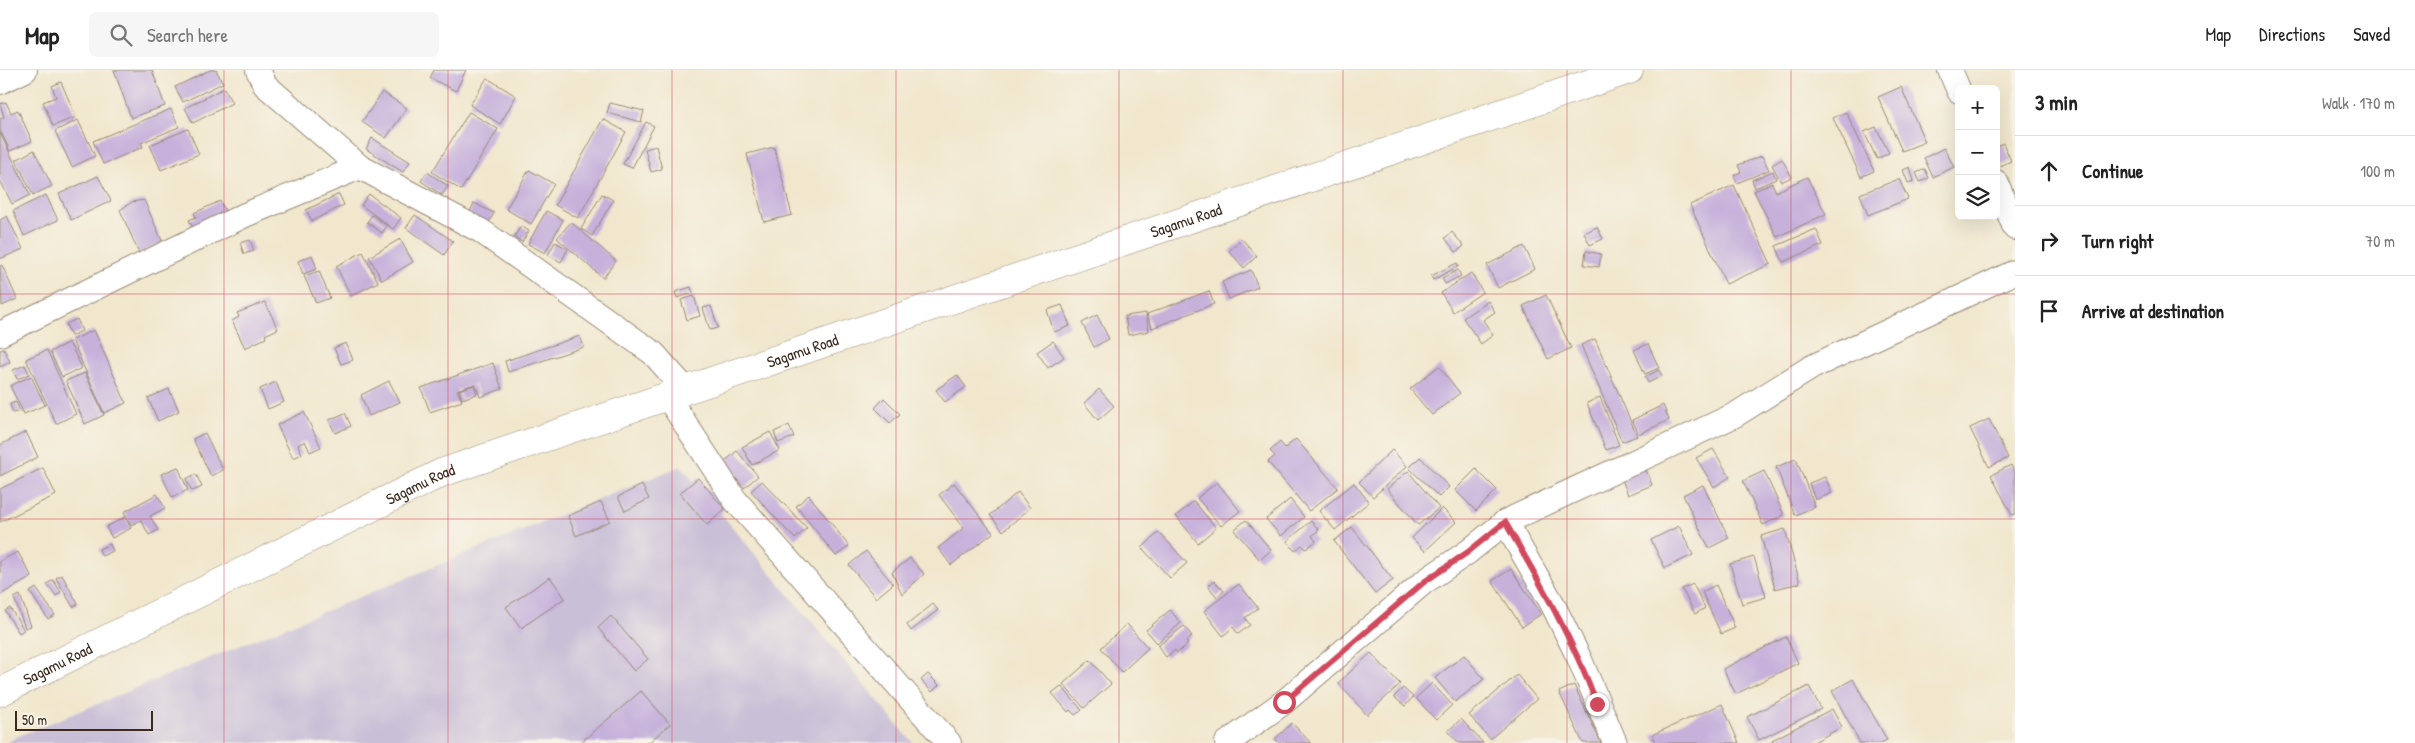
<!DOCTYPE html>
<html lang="en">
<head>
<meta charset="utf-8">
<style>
	:root { --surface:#fff; --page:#f6f6f6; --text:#222; --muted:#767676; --line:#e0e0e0 }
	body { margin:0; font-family:"Patrick Hand",sans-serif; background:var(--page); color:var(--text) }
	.controls { position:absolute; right:15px; top:15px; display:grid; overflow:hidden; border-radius:8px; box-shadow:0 5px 20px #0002 }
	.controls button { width:45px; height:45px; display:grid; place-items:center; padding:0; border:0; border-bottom:1px solid var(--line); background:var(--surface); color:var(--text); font:25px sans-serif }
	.scale { position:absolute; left:15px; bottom:12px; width:138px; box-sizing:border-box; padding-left:5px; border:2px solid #3b2a1e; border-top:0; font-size:14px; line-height:18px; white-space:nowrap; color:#3b2a1e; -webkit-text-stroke:4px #f7f3e8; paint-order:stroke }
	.stop { position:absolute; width:15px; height:15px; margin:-11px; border:4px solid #d1495b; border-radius:50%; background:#fff }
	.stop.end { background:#d1495b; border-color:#fff; box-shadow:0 1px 5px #0008 }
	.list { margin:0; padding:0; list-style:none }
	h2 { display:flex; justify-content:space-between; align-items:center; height:65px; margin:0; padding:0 20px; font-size:21px }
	h2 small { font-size:16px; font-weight:400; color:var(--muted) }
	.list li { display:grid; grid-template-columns:32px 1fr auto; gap:15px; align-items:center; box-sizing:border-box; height:70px; padding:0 20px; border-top:1px solid var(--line) }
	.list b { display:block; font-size:19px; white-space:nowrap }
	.list em { font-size:16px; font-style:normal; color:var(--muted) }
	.icon { flex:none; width:28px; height:28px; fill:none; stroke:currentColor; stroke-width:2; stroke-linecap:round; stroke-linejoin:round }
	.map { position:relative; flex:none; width:2015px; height:673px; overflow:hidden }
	header { display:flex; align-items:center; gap:30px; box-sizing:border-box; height:70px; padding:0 25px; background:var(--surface); border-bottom:1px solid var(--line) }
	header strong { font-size:24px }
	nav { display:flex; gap:28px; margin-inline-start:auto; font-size:18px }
	.search { width:350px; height:45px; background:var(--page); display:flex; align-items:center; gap:12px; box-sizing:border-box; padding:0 18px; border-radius:8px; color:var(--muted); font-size:19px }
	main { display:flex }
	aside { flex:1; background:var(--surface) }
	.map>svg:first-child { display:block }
</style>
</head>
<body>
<header>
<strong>Map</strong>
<div class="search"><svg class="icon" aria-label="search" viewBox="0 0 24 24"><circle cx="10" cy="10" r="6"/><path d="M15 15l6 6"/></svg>Search here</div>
<nav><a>Map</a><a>Directions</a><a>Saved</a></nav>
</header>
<main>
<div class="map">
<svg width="2015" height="673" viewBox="0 0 2015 673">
	<rect width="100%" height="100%" fill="#f7f3e8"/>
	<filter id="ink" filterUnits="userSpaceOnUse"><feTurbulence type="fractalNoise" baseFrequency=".02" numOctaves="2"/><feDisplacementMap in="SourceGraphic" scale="10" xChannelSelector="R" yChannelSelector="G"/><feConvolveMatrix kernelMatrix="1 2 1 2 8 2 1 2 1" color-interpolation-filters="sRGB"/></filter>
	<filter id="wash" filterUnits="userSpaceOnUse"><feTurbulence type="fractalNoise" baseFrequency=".0096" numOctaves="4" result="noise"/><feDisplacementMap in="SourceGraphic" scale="20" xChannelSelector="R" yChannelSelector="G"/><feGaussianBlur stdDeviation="1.12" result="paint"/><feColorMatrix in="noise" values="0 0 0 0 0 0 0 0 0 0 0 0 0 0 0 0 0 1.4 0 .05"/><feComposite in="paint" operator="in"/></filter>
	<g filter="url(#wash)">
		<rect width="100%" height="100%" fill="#f1e7cd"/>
		<path fill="#c9bfd7" d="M681,396L913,673H7L16,667Z"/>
		<g id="blocks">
			<path fill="#c6b1db" d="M114,0H152L165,36L131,48Z
				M210,0H216L223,13L183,32L175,17Z
				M434,0H466L456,21L430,8Z
				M487,8L516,26L500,54L470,35Z
				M61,12L76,47L53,56L43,32L56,27L52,16Z
				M1901,17L1925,72L1902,81L1878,27Z
				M224,18L232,33L193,53L185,38Z
				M382,22L407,38L386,68L362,52Z
				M6,32L11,43L18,40L32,71L10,81L0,60V49L4,47L0,34Z
				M610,33L644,41L641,52L607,43Z
				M171,39L179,57L141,73L143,77L103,94L93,71Z
				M469,42L498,59L461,120L432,102Z
				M1846,42L1874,101L1861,107L1833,48Z
				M603,49L626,62L578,148L555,135Z
				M78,50L95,86L72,97L55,61Z
				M646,52L654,56L632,98L623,94Z
				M1876,57L1889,83L1877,89L1864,62Z
				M188,59L199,84L161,100L150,75Z
				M0,63L30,125L12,134L0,110Z
				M372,68L410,92L403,102L366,79Z
				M2003,73L2011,91L1998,97L1996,76Z
				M656,76L662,99L651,102L645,79Z
				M774,77L792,145L764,152L747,84Z
				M1944,78L1954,97L1933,107L1924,88Z
				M34,80L52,116L33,125L16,90Z
				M1762,86L1769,100L1737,113L1734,105L1741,102L1738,95Z
				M1782,89L1792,107L1781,112L1772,95Z
				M1910,97L1914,111L1908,113L1903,100Z
				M1925,99L1929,108L1920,112L1916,103Z
				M529,100L554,114L531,154L506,139Z
				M1773,101L1776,109L1755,118L1752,110Z
				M427,102L448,116L442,125L421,111Z
				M98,106L111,131L71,150L59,124Z
				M1807,107L1826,144L1777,167L1754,121L1772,113L1776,122Z
				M1899,109L1908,129L1868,145L1860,124Z
				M1734,115L1771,194L1726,214L1690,135Z
				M339,124L344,135L312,151L306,140Z
				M369,124L401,148L393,159L361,135Z
				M602,124L613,130L592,166L581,159Z
				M46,125L58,150L24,166L13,141Z
				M144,130L163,173L139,183L120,140L132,132Z
				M220,131L226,143L196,164L189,150L196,147L194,143Z
				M474,133L494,143L488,154L469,144Z
				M546,141L563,150L545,183L528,174Z
				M372,145L387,156L382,163L367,152Z
				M415,145L453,171L444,185L406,158Z
				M7,146L23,179L0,189V150Z
				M571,152L616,191L603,208L557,168Z
				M521,156L529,161L522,172L514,167Z
				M1597,157L1603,169L1590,175L1584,163Z
				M1816,159L1823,175L1783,192L1776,176Z
				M1452,162L1464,176L1456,182L1445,168Z
				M400,169L413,192L382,210L369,187Z
				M1242,169L1257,186L1244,198L1229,181Z
				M250,170L254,181L244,184L240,173Z
				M555,172L568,179L561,192L548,185Z
				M1524,176L1535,199L1498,218L1487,195Z
				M1586,181L1601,184L1599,197L1584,195Z
				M363,182L378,212L351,226L336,196Z
				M312,185L317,199L303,204L298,191Z
				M1457,193L1459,196L1433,210L1431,206Z
				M2,195L17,229L2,236L0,196Z
				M1251,200L1258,217L1229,229L1222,212Z
				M1458,200L1461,206L1445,214L1442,208Z
				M319,201L330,228L316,233L304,206Z
				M1471,203L1483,222L1453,242L1441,223Z
				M691,217L693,223L677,228L675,222Z
				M1209,221L1214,234L1152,258L1147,244Z
				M1546,225L1571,278L1548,289L1523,236Z
				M694,226L700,246L687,250L681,230Z
				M1488,231L1495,242L1483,250L1493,265L1481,274L1463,248Z
				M265,232L278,259L265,265L266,268L245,278L232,251L239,247L237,243Z
				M1062,235L1070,256L1054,262L1047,240Z
				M711,236L718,258L710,260L703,238Z
				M1146,243L1149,261L1128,265L1125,246Z
				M1097,245L1109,269L1094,277L1082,253Z
				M77,249L82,261L71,266L66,254Z
				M94,260L126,333L104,343L72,270Z
				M580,266L584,277L508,302L505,291Z
				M1595,269L1637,366L1622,372L1581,275Z
				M1053,271L1064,287L1048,298L1037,282Z
				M69,272L82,298L62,307L50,282Z
				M346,273L353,290L341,294L334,278Z
				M1648,274L1659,298L1645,304L1634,280Z
				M4,279L10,292L0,297V280Z
				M47,280L76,344L56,354L26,289Z
				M493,293L502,319L480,327L475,314L457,320L462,331L430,342L421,318Z
				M25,295L29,304L17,309L13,300Z
				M1439,296L1460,323L1432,345L1410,319Z
				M1659,300L1662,306L1648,313L1645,307Z
				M85,303L104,345L85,354L66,311Z
				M957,305L966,317L945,332L936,320Z
				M31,306L45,335L24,344L10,316Z
				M389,311L400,332L369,346L361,325Z
				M276,312L284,332L268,339L260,319Z
				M474,315L477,324L462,329L459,320Z
				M169,319L179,341L158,351L148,328Z
				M1099,319L1114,336L1098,350L1084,333Z
				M1600,327L1619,375L1606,380L1587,333Z
				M884,328L900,344L890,353L875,338Z
				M16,332L20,341L13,343L10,334Z
				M1663,335L1669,350L1639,364L1632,350Z
				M304,342L321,377L310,382L305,371L298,375L302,384L293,388L277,355Z
				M345,343L351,356L335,363L329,350Z
				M1989,349L2008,388L1989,397L1970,358Z
				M789,355L794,367L778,373L774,362Z
				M26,362L38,387L0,406V375Z
				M770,362L780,380L752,395L742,377Z
				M205,363L223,400L211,406L193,369Z
				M1296,369L1338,418L1309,441L1268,392L1275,386L1270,381L1280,372L1285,378Z
				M1713,379L1730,407L1714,417L1696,388Z
				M1392,380L1407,396L1373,427L1359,412Z
				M737,381L758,406L744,418L723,393Z
				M1420,387L1449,417L1439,427L1409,398Z
				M1796,389L1815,437L1795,445L1776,397Z
				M2011,395L2015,403V444L2012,445L1991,405Z
				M178,397L188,420L172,427L161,404Z
				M1645,397L1652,415L1628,425L1621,407Z
				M43,398L56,425L0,452V419Z
				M1476,399L1497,420L1476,441L1455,420Z
				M1408,401L1439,438L1418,455L1387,419Z
				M1764,401L1784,445L1763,455L1743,411Z
				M196,404L202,417L192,421L186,409Z
				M1825,407L1832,423L1815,430L1809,413Z
				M698,408L725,439L707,455L680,423Z
				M762,411L807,458L795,469L751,421Z
				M1217,412L1240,441L1221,456L1197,428Z
				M954,413L993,463L951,495L938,478L964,458L939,425Z
				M1354,413L1369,432L1335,460L1319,441Z
				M642,415L649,429L625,441L618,427Z
				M1703,415L1729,468L1709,478L1683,425Z
				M1018,422L1030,438L1003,461L990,445Z
				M157,424L165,438L150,446L158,460L149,465L141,450L131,455L124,442Z
				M809,425L849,476L836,486L796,436Z
				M1290,429L1304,447L1281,466L1266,449Z
				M1194,431L1216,458L1198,473L1176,446Z
				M601,432L610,451L576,466L568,446Z
				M1442,438L1456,452L1425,481L1412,468Z
				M125,447L131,458L112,468L106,457Z
				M1246,450L1271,480L1260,490L1234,460Z
				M1311,451L1319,460L1312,466L1316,471L1306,479L1302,475L1295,481L1287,471Z
				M1679,456L1693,485L1665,498L1651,470Z
				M1352,457L1393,510L1375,524L1334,471Z
				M1785,459L1800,513L1775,519L1761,466Z
				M1159,462L1187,493L1170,508L1142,478Z
				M110,474L113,481L102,486L99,479Z
				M866,481L893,514L876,528L849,495Z
				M18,482L32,507L0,525V491Z
				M1754,487L1766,527L1742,534L1730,494Z
				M910,488L924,504L902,524L892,502Z
				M1511,499L1541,544L1522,557L1492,511Z
				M62,505L78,534L73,537L56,508Z
				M550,507L565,528L521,558L506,537Z
				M53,510L61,522L56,526L47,514Z
				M1214,511L1224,521L1217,527L1208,516Z
				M1239,514L1258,538L1245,548L1250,555L1238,564L1233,557L1223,566L1204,541Z
				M1693,514L1705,538L1695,544L1682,519Z
				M1716,515L1735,558L1721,564L1702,522Z
				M36,518L55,545L48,549L30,522Z
				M20,525L31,556L25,558L14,528Z
				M933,534L938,540L911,561L907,555Z
				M10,538L24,560L19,563L5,541Z
				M1170,540L1181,553L1157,573L1146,560Z
				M611,546L648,589L634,601L598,558Z
				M1127,554L1148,578L1122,602L1101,578Z
				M1184,556L1192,566L1186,571L1188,574L1177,583L1175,580L1166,587L1158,576Z
				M1786,567L1798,593L1736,624L1723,599Z
				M1371,583L1400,614L1367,645L1338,613Z
				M1464,585L1484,609L1455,632L1435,608Z
				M1090,590L1111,614L1084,638L1063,614Z
				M928,604L939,615L932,622L921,610Z
				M1517,605L1537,629L1490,669L1469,645Z
				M1853,609L1887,670L1881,673H1860L1832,621Z
				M1432,613L1452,635L1436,650L1416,628Z
				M1574,615L1601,673H1583L1559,622Z
				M1061,616L1082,640L1075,645L1070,640L1068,642L1052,623Z
				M1809,616L1821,639L1759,670L1747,647Z
				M1403,618L1413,627L1405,636L1394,627Z
				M641,621L670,654L648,673H580Z
				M1722,634L1739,673H1656L1652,665Z
				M1832,639L1842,657L1812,673H1773L1772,670Z
				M1461,649L1483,673H1459L1448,661Z
				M1292,653L1311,673H1279L1275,669Z"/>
		</g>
	</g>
	<g filter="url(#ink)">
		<use href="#blocks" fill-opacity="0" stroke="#968876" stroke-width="1"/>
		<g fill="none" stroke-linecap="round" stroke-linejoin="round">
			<defs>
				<path id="minor" d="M258,0L265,15L360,97L481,161L653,283L686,320
					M1950,0L1959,21
					M0,12L25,0
					M1996,112L2015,158
					M0,264L245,145L360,97
					M667,326L735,430L949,673
					M1505,452L1552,533L1580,590L1615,673
					M1227,673L1284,632L1424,512L1468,482L1505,452L1735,345L1812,297L2015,202"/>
				<g id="highway">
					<path id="s1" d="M0,622L441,403L1629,0"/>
				</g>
			</defs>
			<use href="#minor" stroke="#968876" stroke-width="26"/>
			<use href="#highway" stroke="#968876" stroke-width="29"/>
			<use href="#minor" stroke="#fff" stroke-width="24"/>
			<use href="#highway" stroke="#fff" stroke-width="28"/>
		</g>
	</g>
	<g fill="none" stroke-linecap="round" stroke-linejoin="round" filter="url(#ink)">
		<path stroke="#d1495b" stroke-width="6" d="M1284,632L1424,512L1468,482L1505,452C1540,512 1573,570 1597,634"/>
	</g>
	<path fill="none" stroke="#d1495b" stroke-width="1" stroke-opacity="0.55" d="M224,0V673M448,0V673M672,0V673M896,0V673M1119,0V673M1343,0V673M1567,0V673M1791,0V673M0,224H2015M0,449H2015"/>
	<g text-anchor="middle" stroke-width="4" stroke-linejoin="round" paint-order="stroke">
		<g font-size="16" fill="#3b2a1e" stroke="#f7f3e8">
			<text dy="6" stroke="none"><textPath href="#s1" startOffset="1279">Sagamu Road</textPath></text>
			<text dy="6" stroke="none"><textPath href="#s1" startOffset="874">Sagamu Road</textPath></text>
			<text dy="6" stroke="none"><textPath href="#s1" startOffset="469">Sagamu Road</textPath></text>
			<text dy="6" stroke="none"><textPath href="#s1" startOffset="64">Sagamu Road</textPath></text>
		</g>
	</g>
</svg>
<div class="controls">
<button>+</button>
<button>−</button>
<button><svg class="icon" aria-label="layers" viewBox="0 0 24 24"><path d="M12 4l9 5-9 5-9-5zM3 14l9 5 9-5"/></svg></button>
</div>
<div class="scale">50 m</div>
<div class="stop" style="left:1284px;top:632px"></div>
<div class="stop end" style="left:1597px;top:634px"></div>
</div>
<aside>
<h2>3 min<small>Walk · 170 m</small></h2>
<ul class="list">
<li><svg class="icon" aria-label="ahead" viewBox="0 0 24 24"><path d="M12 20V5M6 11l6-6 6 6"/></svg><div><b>Continue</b></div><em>100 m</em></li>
<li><svg class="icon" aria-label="right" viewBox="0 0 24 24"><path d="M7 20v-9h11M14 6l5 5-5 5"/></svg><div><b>Turn right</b></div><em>70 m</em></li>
<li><svg class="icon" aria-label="arrive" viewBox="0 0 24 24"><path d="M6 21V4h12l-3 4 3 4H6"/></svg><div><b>Arrive at destination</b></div></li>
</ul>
</aside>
</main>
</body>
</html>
